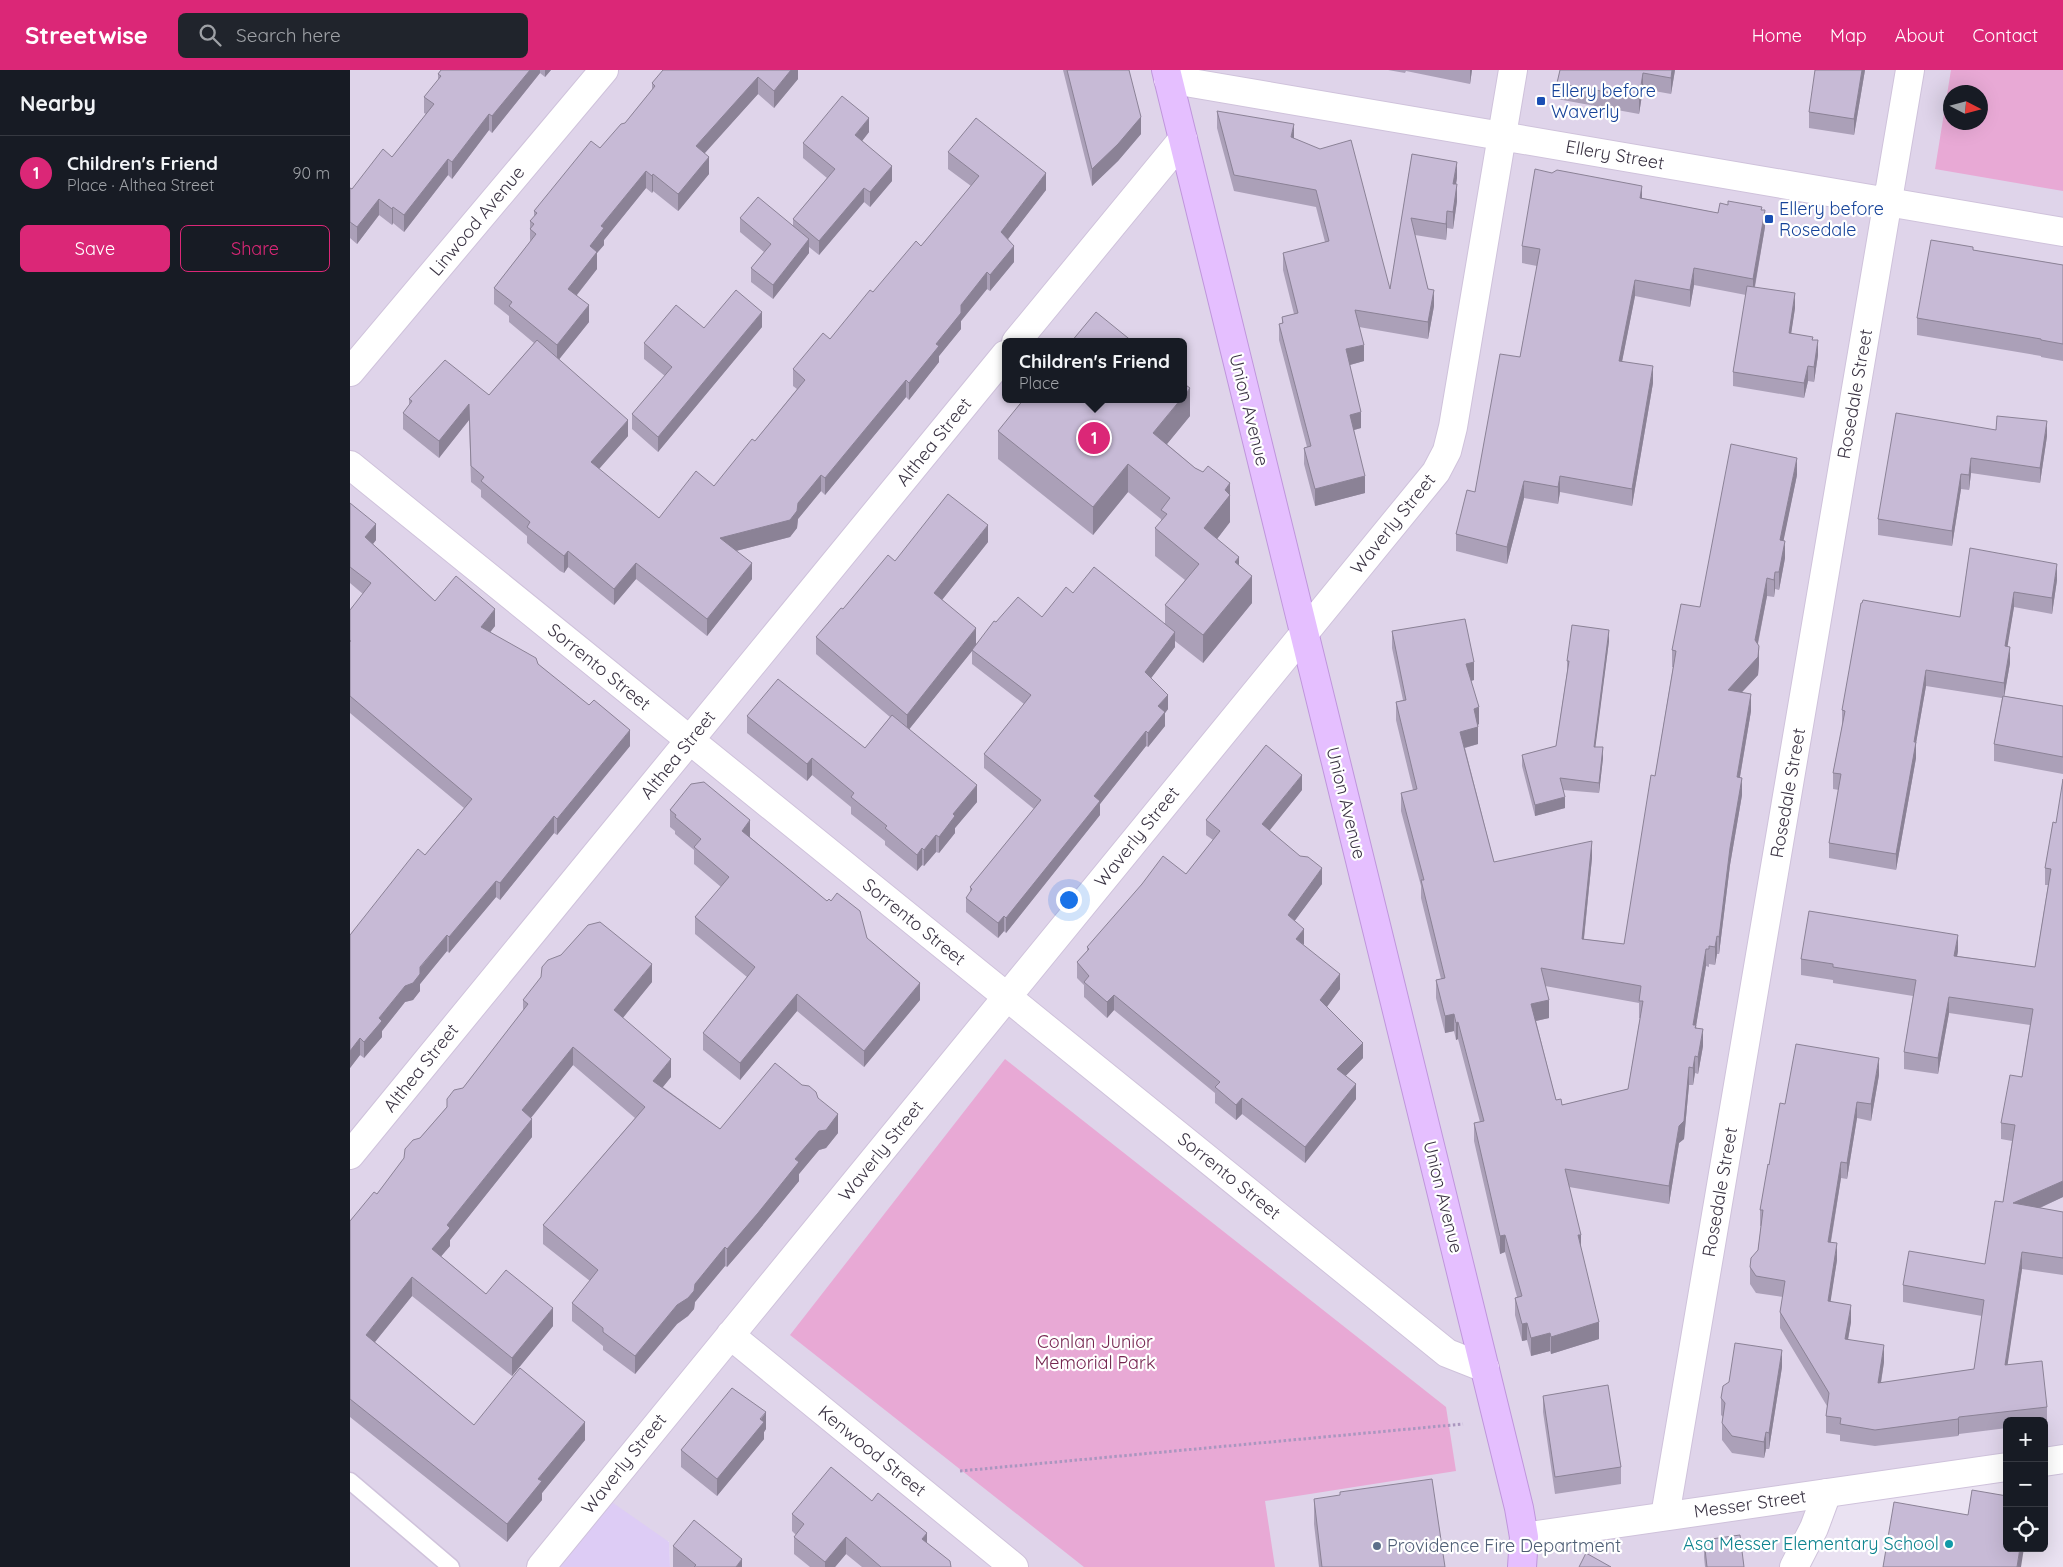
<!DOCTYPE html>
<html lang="en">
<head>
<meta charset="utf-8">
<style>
	:root { --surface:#171b24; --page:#20242c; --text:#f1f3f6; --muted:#9ea1a6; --line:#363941; --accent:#db2777 }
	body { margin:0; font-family:Quicksand,sans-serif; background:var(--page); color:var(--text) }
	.controls { position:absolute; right:15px; bottom:15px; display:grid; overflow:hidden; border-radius:8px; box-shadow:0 5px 20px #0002 }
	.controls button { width:45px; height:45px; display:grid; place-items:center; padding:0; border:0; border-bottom:1px solid var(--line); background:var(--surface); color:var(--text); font:25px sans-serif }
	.compass { position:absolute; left:1593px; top:15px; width:45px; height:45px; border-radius:50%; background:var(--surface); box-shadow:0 5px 20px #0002; rotate:96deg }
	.you { position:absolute; left:718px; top:829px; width:18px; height:18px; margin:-12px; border:4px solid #fff; border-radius:50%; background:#1a73e8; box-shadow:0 0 0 8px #1a73e833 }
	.badge { display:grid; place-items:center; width:32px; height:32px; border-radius:50%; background:var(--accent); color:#fff; font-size:16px; font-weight:700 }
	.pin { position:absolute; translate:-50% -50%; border:2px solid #fff; box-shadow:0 1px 5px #0006 }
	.popup { position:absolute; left:652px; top:268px; width:185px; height:65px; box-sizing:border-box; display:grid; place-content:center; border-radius:8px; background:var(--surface); filter:drop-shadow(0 1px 4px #0005); font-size:16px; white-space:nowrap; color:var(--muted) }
	.popup b { font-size:19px; color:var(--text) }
	.popup::after { content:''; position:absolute; left:50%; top:100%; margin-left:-10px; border:10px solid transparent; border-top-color:var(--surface) }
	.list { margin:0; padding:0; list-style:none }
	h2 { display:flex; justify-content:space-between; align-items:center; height:65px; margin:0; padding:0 20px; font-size:21px }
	h2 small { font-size:16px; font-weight:400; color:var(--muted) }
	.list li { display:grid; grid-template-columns:32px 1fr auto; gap:15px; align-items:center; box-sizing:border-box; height:75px; padding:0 20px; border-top:1px solid var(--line) }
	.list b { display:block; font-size:19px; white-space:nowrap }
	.list p { margin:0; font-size:16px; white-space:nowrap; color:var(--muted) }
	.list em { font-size:16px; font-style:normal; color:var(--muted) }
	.actions { display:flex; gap:10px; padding:15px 20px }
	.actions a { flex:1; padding:11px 0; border:1px solid var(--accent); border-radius:8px; text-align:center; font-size:18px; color:var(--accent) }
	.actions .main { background:var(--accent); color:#fff }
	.icon { flex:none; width:28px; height:28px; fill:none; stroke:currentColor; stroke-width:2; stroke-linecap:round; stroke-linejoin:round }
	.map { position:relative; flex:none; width:1713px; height:1497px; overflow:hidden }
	header { display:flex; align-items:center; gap:30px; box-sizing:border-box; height:70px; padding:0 25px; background:var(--accent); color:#fff }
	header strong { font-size:24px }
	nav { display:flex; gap:28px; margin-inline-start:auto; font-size:18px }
	.search { width:350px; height:45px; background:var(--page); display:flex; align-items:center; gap:12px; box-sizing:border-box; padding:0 18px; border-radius:8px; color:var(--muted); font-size:19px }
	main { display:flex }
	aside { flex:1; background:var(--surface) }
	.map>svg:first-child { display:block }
</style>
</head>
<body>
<header>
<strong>Streetwise</strong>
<div class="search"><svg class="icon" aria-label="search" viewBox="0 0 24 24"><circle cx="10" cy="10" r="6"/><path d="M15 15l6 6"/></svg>Search here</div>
<nav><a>Home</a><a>Map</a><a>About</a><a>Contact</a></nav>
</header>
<main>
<aside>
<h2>Nearby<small></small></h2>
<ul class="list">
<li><span class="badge">1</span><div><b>Children's Friend</b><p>Place · Althea Street</p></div><em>90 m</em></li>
</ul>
<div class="actions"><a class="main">Save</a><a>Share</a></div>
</aside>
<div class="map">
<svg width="1713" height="1497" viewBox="0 0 1713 1497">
	<rect width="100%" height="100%" fill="#eae2f2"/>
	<path fill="#dfd4ea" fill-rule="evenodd" d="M0,0H1713V1384L1694,1388V1351H1657V1395L1491,1421L1440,1497H320L319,1471L182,1497H0ZM1600,22H1630V52H1600ZM655,272H833V329H655Z"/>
	<path fill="#ddccf5" d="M246,1421L319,1472L320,1497H182Z"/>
	<path fill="#e8a9d5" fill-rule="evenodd" d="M1601,0H1713V121L1585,99ZM1630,22V52H1600V22Z
		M655,989L1096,1337L1106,1401L915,1431L925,1497H734L440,1265Z"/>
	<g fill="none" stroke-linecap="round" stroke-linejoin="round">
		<defs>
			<path id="service" d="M0,1411L101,1497"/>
			<path id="minor" d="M822,0L818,9L1713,162
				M666,272L833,69
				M0,302L254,0
				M0,395L1097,1283L1135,1298
				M0,1085L655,285
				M380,1265L664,1497
				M1315,1446L1560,0
				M191,1497L1086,402L1097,381L1103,357L1163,0
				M1444,1497L1464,1458L1477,1423"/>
			<path id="tertiary" d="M1694,1392L1713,1389
				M1174,1467L1657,1397"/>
			<path id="secondary" d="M816,0L1169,1438L1174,1467L1172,1497"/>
		</defs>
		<use href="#service" stroke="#cfc2db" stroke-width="19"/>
		<use href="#minor" stroke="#cfc2db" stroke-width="30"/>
		<use href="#tertiary" stroke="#cfc2db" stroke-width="30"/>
		<use href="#secondary" stroke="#bf96dc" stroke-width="30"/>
		<path stroke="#aa96bf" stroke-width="3" stroke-dasharray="2.5 2.5" stroke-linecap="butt" d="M610,1401L1113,1354"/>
		<use href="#service" stroke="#fff" stroke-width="16"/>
		<use href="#minor" stroke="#fff" stroke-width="28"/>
		<use href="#tertiary" stroke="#fff" stroke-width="28"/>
		<use href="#secondary" stroke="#e5bfff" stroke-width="28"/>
	</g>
	<path fill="#aba0b8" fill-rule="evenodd" d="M91,0H201L195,7L190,3L142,63L139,60L102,109L98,105L54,162L43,153L42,155L29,145L7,174L0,168V118L2,119L42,87L76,44L74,43V27L88,10V4Z
		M448,0V9L424,38L408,24L354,83L359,104L330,139L328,141L303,121L302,123L296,118L254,170V175L247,183V199L227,225L239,252L209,289L278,366L249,399L309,448L364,416L405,371L447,319L443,316V299L480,269L523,222L571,176L621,116L598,99V82L696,120L658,169L664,192L640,221L637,219L611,251V259L589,286V292L559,330L556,327L475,425L471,421L448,449L447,458L440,467L386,481L402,509L357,566L286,509L264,535L218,497L214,503L210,501L177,473V466L131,427V420L121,412L119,350L89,388L53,359V343L59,335V329L139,325L184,273L159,252V246L144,234V218L180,172V151L184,147V141L250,78L275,53L302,20V13Z
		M713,0H779L791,64L768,91L742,116Z
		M1038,0H1122L1120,14L1056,1L1055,3Z
		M1210,0H1325L1321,24L1293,19L1289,44L1207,29V13Z
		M1515,0L1504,65L1459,58V42Z
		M867,41L944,68L1040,219L1062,84L1107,108L1106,114L1107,131L1103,159L1097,158L1096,170L1065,165L1078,219L1084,236L1078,269L1009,257L1014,291L1000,295L1011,358L1004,360L1015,423L965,436L954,394V378L957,377L929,270V254L932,253V247L944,244L933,200V183L975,172L966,137L884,121L867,58Z
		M519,62L512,71L542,111L520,137L514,132L469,185L459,177V183L423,229L401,212V198L414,182L390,162V148L443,156V149L477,108L453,88V73Z
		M1292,128L1368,143L1378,135L1412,140L1415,157L1405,217L1445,238L1441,263L1463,270L1468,285L1464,312L1458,311L1454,328L1383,316V302L1396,225L1344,215L1340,237L1285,226L1272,291L1303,313L1282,436L1210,422L1208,434L1174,428L1157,494L1106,481V464L1125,422L1170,287L1187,196L1172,193V176Z
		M1623,180L1713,195V291L1691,287V286L1567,265V248Z
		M412,257L308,382L282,359V344L315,306L294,289V273L354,258Z
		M840,346L817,374L845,398L853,402L880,413V452L867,469L889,495L902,533L853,593L825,571V577L801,608L818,639L815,643V656L798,677L796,676L750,734V745L656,863L654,861L648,868L616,842V828L620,823V817L684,739L634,698V684L674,634L622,594V581L559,659L627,732L605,758V763L589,783L586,782L574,796L572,795L567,801L535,775V771L501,744V737L462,705L457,711L397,663V646L515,678L540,647L466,584V567L493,539L545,491L638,472L592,530L626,574L646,552L692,547L723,523L815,554V535L835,510L805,486V458L811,451V449L778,422L743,465L648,389V361Z
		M1646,360L1697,366L1690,413L1621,403L1619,420L1611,419L1602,476L1528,465V449Z
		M1447,405L1433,471L1435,488L1429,520L1425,519L1424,527L1417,526L1408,574L1409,594L1408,605L1392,622L1401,641L1390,707L1392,725L1380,795L1369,884H1367L1365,895L1359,894V897L1356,896L1346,956L1353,976L1348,1004L1345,1003L1343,1015H1339L1334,1069L1329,1073L1319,1134L1219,1117L1249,1269L1201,1284L1200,1281L1181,1286L1177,1270L1172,1271L1165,1245V1228L1167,1227L1155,1182L1150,1184L1124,1071V1053L1130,1052L1108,969L1106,970L1104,961L1095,963L1086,928V910L1091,909L1071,828V816L1051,741V723L1063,720L1046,650V632L1053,630L1042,578V561L1124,610L1121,611L1129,654L1128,655V674L1115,678L1144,792L1242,788L1234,869L1274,874L1305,706L1323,597H1322V580L1350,537ZM1195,916L1289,933V948H1290L1278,1019L1212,1035L1206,1030L1186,951L1199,948Z
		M0,433L26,470L23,474L85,531L145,556L140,562L188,594L280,676L207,765L204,763L150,830L146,827L99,883L97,881L70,914V921L63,930L55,932L32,961V967L14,988L10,985L0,998V865L75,785L114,738L0,643V540L13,524L0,513Z
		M1620,478L1707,510L1702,544L1664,537L1657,576L1660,593L1654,626L1713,636V704L1644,691V674L1652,628L1576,616L1566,673V688L1546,800L1479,788V773L1489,720L1483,719V703L1492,656V640L1610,547Z
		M1259,571L1245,677L1253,688L1249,723L1213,720L1215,738L1185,746L1172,696V685L1206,676L1217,602V591Z
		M952,720L919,760L972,814L944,851L953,875L990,919L977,937L1013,988L995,1006L1006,1029L955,1093L892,1044L886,1050L865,1033V1023L764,940L757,948L734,927V915L727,908V892L737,881V877L836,804L863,770L856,765V750Z
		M320,740L400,767L517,868L570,930L514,997L447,941L390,1010L353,980V963L397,907L345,864V847L371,817L344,794V780L325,764V761L320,757Z
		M1703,752L1713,1127L1690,1138L1713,1142V1205L1672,1199L1657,1295L1697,1337V1354H1694V1351H1657V1358L1609,1364L1608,1366L1525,1376L1490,1371V1365L1476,1363V1346L1477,1336L1430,1258V1242L1433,1227L1406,1223L1400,1214V1197L1408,1180L1411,1156H1410V1140L1419,1095L1435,1034L1529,1005L1521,1051L1507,1048L1497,1109L1491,1108L1481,1172L1487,1190L1480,1232L1501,1252L1498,1270L1534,1292L1531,1313L1624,1299L1632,1246L1553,1232V1215L1635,1194L1653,1132L1662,1071L1651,1069V1053L1672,1007L1680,955L1599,943L1588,1004L1554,999V982L1563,926L1483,913V910L1451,905V889L1608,881L1607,886L1685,897L1698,815H1695V798Z
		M302,912L272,948L321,1007L313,1017L370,1059L468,1028L488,1063L476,1078L469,1080L449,1104V1111L408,1161L377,1197L375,1196L345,1232L344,1239L338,1246L327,1254L285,1304L253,1280V1276L222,1251V1233L240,1211L193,1174V1155L285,1048L223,995L181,1048L182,1067L100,1170V1176L91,1186L136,1224L203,1256L162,1306L62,1226L25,1272L124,1355L235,1370L192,1423V1430L157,1472L0,1347V1151L27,1124L70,1068L97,1037V1029L113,1018L173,941V930Z
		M1432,1297L1419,1379H1416L1414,1388L1382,1383L1372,1370V1353L1373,1347L1371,1345V1328Z
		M1193,1326L1271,1397V1414L1205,1424L1193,1342Z
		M416,1359L414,1362V1369L367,1426L331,1397V1380Z
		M964,1429L1095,1497H969L964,1454Z
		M522,1431L577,1473L601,1497H512L496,1484L485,1497H460L444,1484V1467L446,1465L442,1461V1444Z
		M1354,1470L1394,1497H1355L1354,1487Z
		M323,1476L392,1497H323Z"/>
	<path fill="#8b8296" d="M180,0H190V3L142,63V46Z
		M195,0H201L195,7Z
		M441,0H448V9L424,38V21Z
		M1120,0H1122L1120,14Z
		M1322,0H1325L1321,24V8Z
		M1512,0H1515L1504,65V49Z
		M1293,3V19L1289,44V28Z
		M408,7V24L346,93V76Z
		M139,44V60L102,109V92Z
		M791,47V64L768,91L742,116V99Z
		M519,48V62L505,80V65Z
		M944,54V70L941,67Z
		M359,87V104L330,139L328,141V124Z
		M98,89V105L54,162V145Z
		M1107,92V108L1103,130V114Z
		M542,96V111L520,137V122Z
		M296,101V118L254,170V175L247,183V199L218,236V219L240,176L251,156Z
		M696,103V120L651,178V162Z
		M303,104V121L302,123V106Z
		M1107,114V131L1103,159V142Z
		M1292,116V132L1290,128Z
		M514,118V132L469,185V171Z
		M29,129V145L7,174V157Z
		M43,137V153L42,155V139Z
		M1415,140V157L1403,226V209Z
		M1097,141V158L1096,170V154Z
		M459,169V183L423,229V215Z
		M664,176V192L640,221V205Z
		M1344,198V215L1340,237V220Z
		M637,202V219L611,251V259L589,286V292L559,330V313L586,274L611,235Z
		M1285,210V226L1269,307V291Z
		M1084,220V236L1078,269V252Z
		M1445,223V238L1439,278V263Z
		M239,235V252L207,292V275Z
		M412,242V257L308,382V367Z
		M1468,270V285L1464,312V297Z
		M1014,275V291L996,296V279Z
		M1303,296V313L1282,436V419Z
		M1458,296V311L1454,328V313Z
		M556,310V327L475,425V408Z
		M840,318V346L803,391V363L831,329H833V327Z
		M119,334V350L89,388V371Z
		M1011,342V358L1000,361V345Z
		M278,350V366L241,408V392Z
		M1697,351V366L1690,413V398Z
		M1447,388V405L1430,488V470Z
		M1621,388V403L1619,420V405Z
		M778,394V422L743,465V437Z
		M1611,404V419L1602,476V461Z
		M471,405V421L448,449L447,458L440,467L370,485V468L448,433Z
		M1015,406V423L965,436V419Z
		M1210,406V422L1208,434V417Z
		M1174,411V428L1157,494V477Z
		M880,413V452L854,486V458L875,420Z
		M26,454V470L15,484V467Z
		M638,455V472L584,540V523Z
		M1435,471V488L1429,520V502Z
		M218,481V497L214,503V486Z
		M889,487V515L885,492Z
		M286,493V509L264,535V519Z
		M402,493V509L357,566V549Z
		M1707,494V510L1702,544V528Z
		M1425,502V519L1424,527V510Z
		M902,506V533L853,593V565Z
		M1417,508V526L1405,587V570Z
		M1664,522V537L1655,592V576Z
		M145,539V556L131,574V557Z
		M626,558V575L622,580V581L557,662V645Z
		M1259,560V571L1244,688V677Z
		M825,562V577L795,616V602Z
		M1409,576V594L1408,605L1378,637V620Z
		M1660,577V593L1654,628V613Z
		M1124,592V610L1116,612V594Z
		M1576,600V616L1566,673V688L1546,800V784Z
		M1401,624V641L1387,724V707Z
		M818,625V639L815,643V656L798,677V663L808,636Z
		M1129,637V654L1124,656V639Z
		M1128,657V674L1110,679V662Z
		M280,660V676L207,765V749Z
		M796,661V676L750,734V745L656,863V848L744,726Z
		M1253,677V688L1249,723V713Z
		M462,688V705L457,711V694Z
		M952,705V720L912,770V754Z
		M1392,708V725L1380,795L1369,884V867L1380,778Z
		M627,715V732L605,758V763L589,783V767L603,744Z
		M1215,727V738L1185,746V735Z
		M204,746V763L150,830V813Z
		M400,750V767L392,777V761Z
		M586,765V782L574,796V780Z
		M1242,771V788L1232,886V869Z
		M572,778V795L567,801V785Z
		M972,798V814L938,860V845Z
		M146,811V827L99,883V867Z
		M654,846V861L648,868V853Z
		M954,859V875L946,869Z
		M97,865V881L70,914V921L63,930L55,932L32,961V967L14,988V972L29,948Z
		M1608,865V881L1604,903V886Z
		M1367,866V884L1365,895V877Z
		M1356,879V896L1346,956L1343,955Z
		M302,894V912L264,959V940Z
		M990,904V919L970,946V930Z
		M570,913V930L514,997V981Z
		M447,924V941L390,1010V993Z
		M764,925V940L757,948V932Z
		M1599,927V943L1588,1004V988Z
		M1199,930V948L1181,952V934Z
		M1104,944V961L1095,963V946Z
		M1108,952V969L1106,970V953Z
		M1353,959V976L1348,1004V987Z
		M10,968V985L0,998V981Z
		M1013,973V988L987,1015V999Z
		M223,977V995L172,1059V1040Z
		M1345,986V1003L1343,1015V998Z
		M1529,988V1005L1521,1051V1034Z
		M321,989V1007L303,1029V1011Z
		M1339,997V1015L1334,1069L1329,1073L1319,1134V1116Z
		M1006,1014V1029L955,1093V1077Z
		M892,1028V1044L886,1050V1035Z
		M1507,1032V1048L1497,1109V1093Z
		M488,1044V1063L476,1078L469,1080L449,1104V1111L408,1161L377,1197V1179L445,1089L469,1061Z
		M182,1049V1067L100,1170V1176L82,1197V1179L97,1155Z
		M1491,1092V1108L1478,1188V1172Z
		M1713,1111V1127L1663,1150V1133Z
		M1155,1165V1182L1150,1184V1166Z
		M1228,1165H1231V1182Z
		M1487,1173V1190L1478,1248V1231Z
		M375,1177V1196L345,1232L344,1239L338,1246L327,1254L285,1304V1286Z
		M1672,1182V1199L1655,1312V1295Z
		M62,1207V1226L16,1283V1265Z
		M1501,1235V1252L1495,1286V1269Z
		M203,1238V1256L162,1306V1288Z
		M1249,1252V1269L1201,1284V1267Z
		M1177,1253V1270L1172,1271V1254Z
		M1200,1263V1281L1181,1286V1268Z
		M1534,1275V1292L1528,1330V1313Z
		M1432,1280V1297L1419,1379V1363Z
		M416,1342V1359L414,1362V1369L367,1426V1409Z
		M1609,1347V1364L1608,1366V1349Z
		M235,1352V1370L192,1423V1430L157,1472V1454L188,1409Z
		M1416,1362V1379L1414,1388V1372Z
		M577,1463V1480L572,1469Z
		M496,1467V1484L485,1497H475V1492Z
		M1670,1478H1674L1671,1497H1667Z
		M392,1489V1497H386Z"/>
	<path fill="#c7bad6" stroke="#8b8296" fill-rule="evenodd" d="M91,0H180L142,46L139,44L102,92L98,89L54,145L43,137L42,139L29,129L7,157L0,152V118L2,119L33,79L42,87L84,34L74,27L91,6L88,4Z
		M313,0H441L424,21L408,7L346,76L359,87L330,122L328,124L303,104L302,106L296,101L251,156L254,158L240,176L247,182L218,219L239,235L207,275L159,236L162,232L144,218L186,164L180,159L184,154L180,151L187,143L184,141L241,71L250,78L271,54L275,53L305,16L302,13Z
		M717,0H779L791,47L768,74L742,99Z
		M1210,0H1322L1321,8L1293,3L1289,28L1207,13Z
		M1465,0H1512L1504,49L1459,42Z
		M492,26L519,48L505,65L542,96L520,122L514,118L469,171L443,149L485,99L453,73Z
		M867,41L944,54L941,67L970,79L1001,70L1040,219L1062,84L1107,92L1103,114H1107L1103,142L1097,141L1096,154L1061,148L1078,219L1084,220L1078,252L1005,240L1014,275L996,279L1011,342L1000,345L1015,406L965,419L954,378L961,376L929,254L933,253L932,247L948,243L933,183L979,171L966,120L884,105Z
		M626,48L696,103L651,162L664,176L640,205L637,202L611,235V243L586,274L589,276L559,313L556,310L475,408L471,405L448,433L447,441L440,450L370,468L402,493L357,549L286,493L264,519L218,481L214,486L177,457L180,452L131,411L134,407L121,396L119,334L89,371L53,343L62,331L59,329L95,290L139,325L187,270L278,350L241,392L309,448L346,401L364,416L402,369L405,371L455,310L443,299L473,263L480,269L520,220L523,222L566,171L571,176L629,106L598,82Z
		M1185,99L1202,103L1207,100L1292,116L1290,128L1368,143L1370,133L1378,135V131L1412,137L1411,140H1415L1403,209L1344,198L1340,220L1285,210L1269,291L1303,296L1282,419L1210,406L1208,417L1174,411L1157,477L1106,464L1117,420L1125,422L1150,284L1170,287L1190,179L1172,176Z
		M408,127L459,169L423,215L401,198L421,174L390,148Z
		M1581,170L1623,177V180L1713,195V274L1691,270V269L1567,248Z
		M1397,216L1445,223L1439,263L1463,267L1462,270H1468L1464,297L1458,296L1454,313L1383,302Z
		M386,220L412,242L308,367L282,344L322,297L294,273L326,235L354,258Z
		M746,242L783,272H721Z
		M833,313L840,318L833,327Z
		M674,329H831L803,363L845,398L853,402L858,396L880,413L875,420L880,425L854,458L889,487L885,492L902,506L853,565L815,535L849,494L805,458L817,444L811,440L820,428L778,394L743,437L648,361Z
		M1546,343L1646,360L1647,346L1697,351L1690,398L1621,388L1619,405L1611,404L1602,461L1528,449Z
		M1381,374L1447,388L1430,470L1435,471L1429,502H1425L1424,510L1417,508L1405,570L1409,576L1408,587L1378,620L1401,624L1387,707L1392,708L1380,778L1369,867L1367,866L1365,877L1359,876V879H1356L1343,955H1346L1345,958L1353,959L1348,987L1345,986L1343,998L1339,997L1334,1051L1329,1056L1319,1116L1215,1099L1231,1165H1228L1249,1252L1201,1267L1200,1263L1181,1268L1177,1253L1172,1254L1165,1228L1172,1226L1155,1165L1150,1166L1124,1053L1134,1051L1108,952L1106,953L1104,944L1095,946L1086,910L1095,908L1071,810H1074L1051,723L1067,719L1046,632L1056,630L1042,561L1115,549L1124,592L1116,594L1129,637L1124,639L1128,657L1110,662L1144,792L1242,771L1232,869L1274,874L1301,705L1305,706L1326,581L1322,580L1331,534L1350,537ZM1191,898L1291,916L1289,931H1293L1278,1019L1212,1035L1211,1029L1206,1030L1181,934L1199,930Z
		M598,424L638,455L584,523L626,558L557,645L466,567L491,538L493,539L538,485L545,491Z
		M0,433L26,454L15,467L85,531L106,506L145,539L131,557L186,588L188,594L239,635L244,630L280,660L207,749L204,746L150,813L146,811L99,867L97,865L70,897V904L63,913L55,916L29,948L32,951L14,972L10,968L0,981V865L68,779L75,785L122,729L0,626V572L1,571L0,570V540L21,513L0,497Z
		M1620,478L1707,494L1702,528L1664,522L1655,576L1660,577L1654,613L1576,600L1564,672H1566L1546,784L1479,773L1491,704L1483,703L1495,641L1492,640L1511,533H1512L1513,530L1610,547Z
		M744,497L825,562L795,602L818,625L808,636L815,642L798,663L796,661L744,726L750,731L656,848L654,846L648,853L616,828L622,819L620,817L691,730L634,684L681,625L622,580L644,551L646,552L668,527L692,547L716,517L723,523Z
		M1222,555L1259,560L1244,677H1253L1249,713L1210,708L1215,727L1185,735L1172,685L1206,676L1219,591H1217Z
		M428,609L515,678L542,645L627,715L603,744L605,746L589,767L586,765L574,780L572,778L567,785L535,758L537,756L501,727L504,723L462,688L457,694L397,646Z
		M1653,626L1713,636V687L1644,674Z
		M916,675L952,705L912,754L950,786L958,787L972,798L938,845L954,859L946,869L990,904L970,930L1013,973L987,999L1006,1014L955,1077L892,1028L886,1035L865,1017L870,1012L764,925L757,932L734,912L739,906L727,892L739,879L737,877L792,814L813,786L836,804L870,761L856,750Z
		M1713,709V1111L1663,1133L1713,1142V1188L1672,1182L1655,1295L1692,1291L1697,1337L1609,1347L1608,1349L1525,1360L1490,1354L1491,1348L1476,1346L1479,1323L1430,1242L1435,1211L1406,1206L1400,1197L1401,1188L1408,1180L1413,1140H1410L1418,1094L1419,1095L1430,1033L1435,1034L1446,974L1529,988L1521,1034L1507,1032L1497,1093L1491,1092L1478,1172L1487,1173L1478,1231L1501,1235L1495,1269L1534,1275L1528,1313L1624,1299L1634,1230L1553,1215L1559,1181L1635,1194L1645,1131L1653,1132L1665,1055L1651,1053L1660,1005L1672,1007L1683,939L1599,927L1588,988L1554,982L1566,910L1483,897V894L1451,889L1459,841L1608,865L1604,886L1685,897L1701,799L1695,798L1703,752L1706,753Z
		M354,712L400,750L392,761L477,831L479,829L481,831L487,823L510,841L517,868L570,913L514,981L447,924L390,993L353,963L405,897L345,847L379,807L344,777L351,769L325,747L326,745L320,740L341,714Z
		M250,852L302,894L264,940L321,989L303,1011L370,1059L425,993L452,1015L459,1016L466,1022L468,1028L488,1044L476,1060L469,1061L445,1089L449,1092L408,1143L377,1179L375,1177L345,1214L344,1221L338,1228L327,1235L285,1286L253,1262V1258L222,1233L248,1200L193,1155L295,1037L223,977L172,1040L182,1049L97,1155L100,1158L82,1179L136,1224L156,1200L203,1238L162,1288L62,1207L16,1265L124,1355L170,1298L235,1352L188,1409L192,1411L157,1454L0,1329V1151L24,1122L27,1124L54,1088L55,1079L63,1070L70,1068L97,1037V1029L104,1020L113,1018L178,934L173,930L191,907L192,897L198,890L211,885L238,855Z
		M1385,1273L1432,1280L1419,1363L1416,1362L1414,1372L1382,1366L1372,1353L1375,1333L1371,1328L1373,1316L1379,1312Z
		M1258,1315L1271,1397L1205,1407L1193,1326Z
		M382,1318L416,1342L410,1349L414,1352L367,1409L331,1380Z
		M481,1397L522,1431L528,1423L577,1463L572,1469L600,1491L601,1497H531L496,1467L475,1492L444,1467L454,1454L442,1444Z
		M1082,1409L1095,1497H972L964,1429L990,1425V1422Z
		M1622,1420L1657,1426V1478H1670L1667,1497H1533L1544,1432L1618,1445Z
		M344,1450L392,1489L386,1497H344L346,1495L323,1476Z
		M1390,1465L1394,1497H1357L1354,1470Z
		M1236,1483L1261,1497H1229Z"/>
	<g fill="#1a4fb4" stroke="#fff" stroke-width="2">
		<rect x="1186" y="26" width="10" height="10" rx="2.5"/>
		<rect x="1414" y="144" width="10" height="10" rx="2.5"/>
	</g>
	<circle fill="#0f9aa8" stroke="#fff" stroke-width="2" cx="1599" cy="1474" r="5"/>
	<circle fill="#5c6f8a" stroke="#fff" stroke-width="2" cx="1027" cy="1476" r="5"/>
	<g text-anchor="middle" stroke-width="4.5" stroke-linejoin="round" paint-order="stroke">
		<g font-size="18" fill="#164399" stroke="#fff" text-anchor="start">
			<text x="1201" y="27">Ellery before<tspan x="1201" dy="21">Waverly</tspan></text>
			<text x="1429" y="145">Ellery before<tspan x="1429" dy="21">Rosedale</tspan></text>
		</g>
		<g font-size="18" fill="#3a3343" stroke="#fff">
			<text transform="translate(1265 85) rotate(10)" y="6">Ellery Street</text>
			<text transform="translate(127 151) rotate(-50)" y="6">Linwood Avenue</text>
			<text transform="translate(1505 324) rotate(-80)" y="6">Rosedale Street</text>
			<text transform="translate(899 340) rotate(76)" y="6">Union Avenue</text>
			<text transform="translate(584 372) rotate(-51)" y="6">Althea Street</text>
			<text transform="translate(1043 454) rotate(-51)" y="6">Waverly Street</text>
			<text transform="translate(249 597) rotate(39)" y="6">Sorrento Street</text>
			<text transform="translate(328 685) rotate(-51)" y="6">Althea Street</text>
			<text transform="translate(1438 723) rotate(-80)" y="6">Rosedale Street</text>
			<text transform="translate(996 733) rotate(76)" y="6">Union Avenue</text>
			<text transform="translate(787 767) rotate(-51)" y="6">Waverly Street</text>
			<text transform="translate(564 852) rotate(39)" y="6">Sorrento Street</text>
			<text transform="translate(71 998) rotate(-51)" y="6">Althea Street</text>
			<text transform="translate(531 1081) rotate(-51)" y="6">Waverly Street</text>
			<text transform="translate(879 1106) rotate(39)" y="6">Sorrento Street</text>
			<text transform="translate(1370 1122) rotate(-80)" y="6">Rosedale Street</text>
			<text transform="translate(1093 1127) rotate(76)" y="6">Union Avenue</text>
			<text transform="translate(522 1381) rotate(39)" y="6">Kenwood Street</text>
			<text transform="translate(274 1394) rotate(-51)" y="6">Waverly Street</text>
			<text transform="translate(1400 1434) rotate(-8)" y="6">Messer Street</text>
		</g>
		<g font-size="18" fill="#752650" stroke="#fff">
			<text x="745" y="1278">Conlan Junior<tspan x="745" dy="21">Memorial Park</tspan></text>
		</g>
		<g font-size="18" fill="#0d838f" stroke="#fff" text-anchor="end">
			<text x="1589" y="1480">Asa Messer Elementary School</text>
		</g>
		<g font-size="18" fill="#4e5e75" stroke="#fff" text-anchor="start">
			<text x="1037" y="1482">Providence Fire Department</text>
		</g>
	</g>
</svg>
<div class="controls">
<button>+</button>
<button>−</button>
<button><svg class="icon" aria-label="locate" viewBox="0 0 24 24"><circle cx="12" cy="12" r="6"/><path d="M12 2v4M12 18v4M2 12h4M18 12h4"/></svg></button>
</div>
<svg class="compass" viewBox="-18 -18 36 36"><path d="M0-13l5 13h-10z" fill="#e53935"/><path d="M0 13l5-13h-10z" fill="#9ea1a6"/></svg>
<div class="you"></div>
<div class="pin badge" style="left:744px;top:368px">1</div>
<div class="popup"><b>Children's Friend</b>Place</div>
</div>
</main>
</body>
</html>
